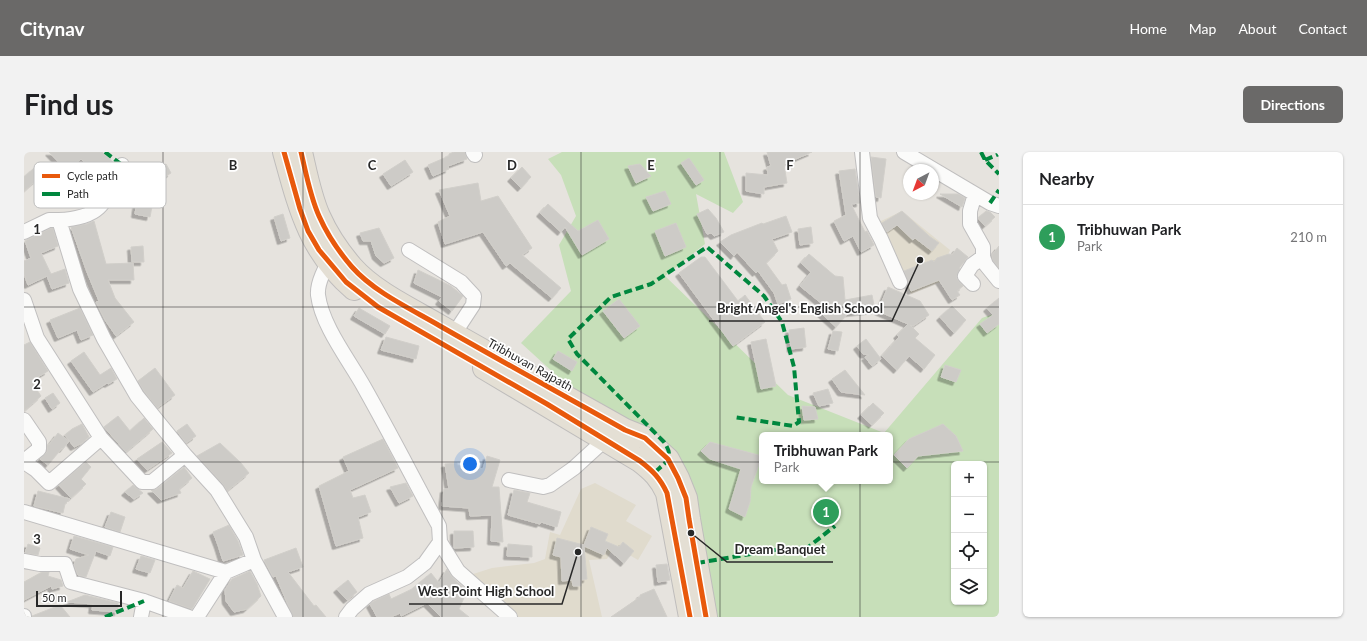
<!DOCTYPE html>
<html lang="en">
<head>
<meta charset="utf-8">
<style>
	:root { --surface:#fff; --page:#f2f2f2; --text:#202124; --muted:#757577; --line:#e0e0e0; --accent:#6a6968 }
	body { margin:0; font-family:Lato,sans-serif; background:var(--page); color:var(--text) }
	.controls { position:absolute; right:12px; bottom:12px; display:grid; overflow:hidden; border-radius:6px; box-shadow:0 1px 3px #0004 }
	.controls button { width:36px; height:36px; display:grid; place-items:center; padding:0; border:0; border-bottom:1px solid var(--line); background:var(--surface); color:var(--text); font:20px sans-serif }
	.compass { position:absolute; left:879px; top:12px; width:36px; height:36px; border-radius:50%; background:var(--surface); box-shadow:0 1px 3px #0004; rotate:221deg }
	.scale { position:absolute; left:12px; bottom:10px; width:86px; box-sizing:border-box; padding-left:4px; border:2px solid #282828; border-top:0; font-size:11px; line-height:14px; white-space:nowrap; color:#282828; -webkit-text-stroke:3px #fff; paint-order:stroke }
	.you { position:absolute; left:446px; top:312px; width:14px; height:14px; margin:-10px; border:3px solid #fff; border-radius:50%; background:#1a73e8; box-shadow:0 0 0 6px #1a73e833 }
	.badge { display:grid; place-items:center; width:26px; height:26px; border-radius:50%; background:var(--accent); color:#fff; font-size:13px; font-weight:700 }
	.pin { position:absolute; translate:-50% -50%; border:2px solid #fff; box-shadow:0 1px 4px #0006 }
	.popup { position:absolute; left:735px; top:280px; width:134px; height:52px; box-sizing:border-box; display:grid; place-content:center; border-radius:6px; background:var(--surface); filter:drop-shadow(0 1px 3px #0005); font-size:13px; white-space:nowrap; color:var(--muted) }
	.popup b { font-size:15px; color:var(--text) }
	.popup::after { content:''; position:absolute; left:50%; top:100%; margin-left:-8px; border:8px solid transparent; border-top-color:var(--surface) }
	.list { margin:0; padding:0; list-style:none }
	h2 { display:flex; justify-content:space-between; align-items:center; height:52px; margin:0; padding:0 16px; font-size:17px }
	h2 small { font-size:13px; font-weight:400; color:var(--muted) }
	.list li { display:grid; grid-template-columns:26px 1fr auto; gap:12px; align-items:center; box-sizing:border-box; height:64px; padding:0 16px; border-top:1px solid var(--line) }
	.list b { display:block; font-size:15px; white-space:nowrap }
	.list p { margin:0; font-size:13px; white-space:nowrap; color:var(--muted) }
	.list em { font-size:13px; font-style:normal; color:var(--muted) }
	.icon { flex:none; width:22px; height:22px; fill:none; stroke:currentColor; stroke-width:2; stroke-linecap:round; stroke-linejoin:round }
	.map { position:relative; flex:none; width:975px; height:465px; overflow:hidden; border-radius:6px }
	header { display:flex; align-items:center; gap:24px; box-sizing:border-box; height:56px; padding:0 20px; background:var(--accent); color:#fff }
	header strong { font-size:19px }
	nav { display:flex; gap:22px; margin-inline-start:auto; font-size:14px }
	.intro { display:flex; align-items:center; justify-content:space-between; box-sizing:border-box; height:96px; padding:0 24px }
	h1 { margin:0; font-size:28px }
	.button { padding:10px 18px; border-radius:6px; background:var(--accent); color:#fff; font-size:14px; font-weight:700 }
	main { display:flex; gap:24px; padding:0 24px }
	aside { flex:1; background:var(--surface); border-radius:6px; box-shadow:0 1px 3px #0004 }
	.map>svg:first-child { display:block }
</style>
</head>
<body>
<header>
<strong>Citynav</strong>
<nav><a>Home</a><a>Map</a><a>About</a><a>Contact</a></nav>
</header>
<div class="intro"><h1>Find us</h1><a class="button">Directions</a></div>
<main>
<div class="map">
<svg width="975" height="465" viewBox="0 0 975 465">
	<defs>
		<filter id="shadow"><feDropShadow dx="-3.5" dy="3.5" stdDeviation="0" flood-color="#0004"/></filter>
	</defs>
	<rect width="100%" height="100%" fill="#e6e3de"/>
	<path fill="#e0dbcd" d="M878,59L926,98L917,119L916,130L887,142L853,71Z
		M571,331L612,353L602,369L628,384L614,408L590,394L583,407L565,408L578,465H491L446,423L468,416L510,411L521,407L526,380L536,383L557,337Z"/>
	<path fill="#c7dfb9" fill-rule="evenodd" d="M538,0H700L719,50L709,61L672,42L681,92L641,124L764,243L860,281L958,166L975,160V465H693L680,390L631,320L589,275L497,191L547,139L535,93L552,64L537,23L524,7ZM738,283H866V329H738ZM930,312H960V450H930Z"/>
	<path fill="#cdcbc7" stroke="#d1cfca" filter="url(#shadow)" d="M25,0H78L90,11L80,30L57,7L43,19Z
		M430,0H441L443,7L424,14L425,17L409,24L404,13L425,4V2Z
		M743,0H788L760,12L763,31L740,35V42L722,39V21L744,23L743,15L747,14Z
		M847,5L862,7L857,46L852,45Z
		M665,6L680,28L672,33L657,11Z
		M381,8L389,20L367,34L359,22Z
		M106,12L118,13L117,22L142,12L147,21L139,26V36L131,39L126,65L111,62L114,41L96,39Z
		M616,12L627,24L612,31L604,14Z
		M498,15L507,25L497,36L487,26Z
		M10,16L17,24L0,39V25Z
		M831,17L836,51L827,52L841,80L843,79L850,93L837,100L829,84L820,89L810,69L822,63L815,19Z
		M454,31L457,49L474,44L508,96L498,103L537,136L528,146L486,111L482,114L459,80L421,92L414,70L426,64L415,38Z
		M641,39L647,52L629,59L622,45Z
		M916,42H934L941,46L938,55Z
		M524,52L554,79L574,68L585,87L558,103L541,75L537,80L516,61Z
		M684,57L692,66L700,80L690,84L687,81L683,82L673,62Z
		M878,59L905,84L915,91L908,99L891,86L889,88L873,73L863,80L858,71Z
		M962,59L966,60L971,65L961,74L954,66Z
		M259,62L266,86L257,89L250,65Z
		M762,64L768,80L748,87L754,99L742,111L758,133L762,132L767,147L754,152L750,141L734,119L732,121L713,100L710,104L696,90L707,83L738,71L739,72Z
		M70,69L82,112L109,111L110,128H84L91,146L110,170L92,184L81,168L72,150L75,149L63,120L47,75L63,72Z
		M652,71L662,95L641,104L631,79Z
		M787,75L789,91L776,93L774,77Z
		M27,76H29L34,94L17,101L27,122L41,117L45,131L28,137L23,124L4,133L0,122V109L7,106L1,89Z
		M355,76L370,106L360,111L352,104L347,89H339L336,81Z
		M119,94L120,110H108L107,95Z
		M975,94V116L969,109L968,103Z
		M933,96L944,105L935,116L936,117L933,123V127L939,134L933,139L936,143L928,148L915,128L887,139L880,119L908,108L910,110L913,106L925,102L928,103Z
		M785,102L811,124L819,125L821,148L848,143L851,158L824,161L812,175L797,161L802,155L776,134L787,120L777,111Z
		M677,105H681L714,149L721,143L741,170L709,194L655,121Z
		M394,118L427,134L439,144L428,159L415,149L418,145L390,131Z
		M864,135L896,149L905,163L889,174L886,173L895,182L891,186L911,203L900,217L885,204L873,218L858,204L875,185L873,183L884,172L854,159Z
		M975,146V172L963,181L956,172L969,163L963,156Z
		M595,147L616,174L600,186L579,159Z
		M928,154L942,168L930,181L916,165Z
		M56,156L69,183L57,188L53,178L34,186L26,168Z
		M335,156L366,174L361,182L330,164Z
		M780,176L782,195L767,197L765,178Z
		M809,179L818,180L814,199L804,197Z
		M362,185L395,194L392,207L357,198Z
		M742,187L752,234L737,237L727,190Z
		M842,187L857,207L848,214L841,205L845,203L839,202L833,194Z
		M6,190L24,219L7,229L17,244L0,259V193Z
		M534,199L553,210L548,219L529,207Z
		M60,200L76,223L87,216L93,227L84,232L83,231L69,240L47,209Z
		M921,213L937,218L932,230L917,225Z
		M131,216L151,243L133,256L120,239L114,229Z
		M821,218L841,243L817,240L808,227Z
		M804,237L809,251L795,254L789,241Z
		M29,241L36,251L28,257L21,246Z
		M849,251L860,261L848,273L837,263Z
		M778,254L791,255L794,267L780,268Z
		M94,264L106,279L120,266L129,277L102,300L80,275Z
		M58,272L65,285L58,291L50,295L41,283L48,277Z
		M163,272L172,284L162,291L153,279Z
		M919,272L932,284L939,299L894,304L883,316L870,303L885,287Z
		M34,281L45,289L39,297L38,296L24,313L16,307L23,300L24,292L25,293Z
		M359,287L374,316L326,338L329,346L341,343L347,360L334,365L339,386L312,394L295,334L325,319L319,305Z
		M138,290L148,301L123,318L113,307Z
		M686,290L738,304L727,335L726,350L721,365L705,357L717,317L686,307L677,299Z
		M196,291L217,311L225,321L203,339L199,332L173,304Z
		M463,304L476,308L468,335H475L479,390L467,389L468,363L446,364L445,356L418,354L420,337H425L421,312L433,311V313L459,317Z
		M62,310L67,315L57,327L62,332L47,346L35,333Z
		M160,315L168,326L155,337L157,341L137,348L127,338L133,337Z
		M382,331L389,344L375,351L366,335Z
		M109,333L119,341L110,347L101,340Z
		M490,338L506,341L503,350L537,360L533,375L517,370L516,372L484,363Z
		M14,339L46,347L41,352L39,361L10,354Z
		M87,360L101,365L96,380L81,375Z
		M205,373L214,389L219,403L199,409L194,393L189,380Z
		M567,375L584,382L581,389L595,395L599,390L610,399L600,411L583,396L580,403L560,394L563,427L557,428V434H549L548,428L538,429L537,405L529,403L533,386L560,393Z
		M430,379H449L450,395L430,396Z
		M50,384L89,395L86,404L72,399L62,425L54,423L50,413L52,407L65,403L46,397Z
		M4,392L16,396L14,403L1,401Z
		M484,392L508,394V405L483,404Z
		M272,396L279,415L264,420L290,454L292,453L302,465H269L252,424L249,425L240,408Z
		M117,404L131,408L126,421L112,417Z
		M643,412L646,428L634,430L632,413Z
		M423,417L428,425L443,439L435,457L445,465H417L403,451L377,464L376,461L367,465H353L346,452L350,449L365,442L367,447L388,437L407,421L415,431Z
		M169,419L186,427L168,457L145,449L153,433L159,436Z
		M226,419L233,432L237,444L223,457L210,460L202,449L201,438L208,427Z
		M18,420H25L24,424L37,428L39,434L28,437L27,434L0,448V430Z
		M324,428L333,440L323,448L313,437Z
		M630,437L643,465H587L616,445V443Z
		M61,443L94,451V460L68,458L69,452L43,450Z
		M36,453L46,465H8V464Z"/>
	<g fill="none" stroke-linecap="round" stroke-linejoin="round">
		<defs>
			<path id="minor" d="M449,0L451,3
				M838,0L846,66L857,87L876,130
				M880,0L966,51L975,54
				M35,68C79,66 82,49 98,13
				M0,80L25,68H35L56,137L80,187L113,244L161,303
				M385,98L437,130L450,144L449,153L430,182
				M310,105C301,113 293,132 294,143C298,174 325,208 340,235C366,281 390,328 415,374L416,390L401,411L383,425L345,442L328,457L322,465
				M959,105L962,113L975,129
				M949,132L941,124L948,113L959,105V95L946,72V59L951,42
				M0,148L13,186L77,286
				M0,268L15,290V297L0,309
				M0,310L12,318L25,331L77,286L118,330H128L161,303L193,338L222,385L230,408
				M485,328L519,335L526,333L550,316L573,295L579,287
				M0,360L202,420
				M416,390L434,419L486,465
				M0,409L16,412H41L47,430L120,449L165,465
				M0,464V465
				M117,465L120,449
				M173,465L202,420L230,408L261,465"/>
			<path id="trunk" d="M260,0C275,54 285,99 330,137
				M277,0C282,21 286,44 295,64C303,82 315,100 328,115C350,140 387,157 416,174C477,209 539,243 601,278L621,286L644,307L654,326L662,346L665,367L682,465
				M460,216L616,309C629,319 636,326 643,341L666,465"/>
		</defs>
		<use href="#minor" stroke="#c0bfbf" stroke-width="16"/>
		<use href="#trunk" stroke="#bfbdbc" stroke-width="24"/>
		<use href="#minor" stroke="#fbfbfa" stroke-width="14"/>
		<use href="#trunk" stroke="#e4dfd4" stroke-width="22"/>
		<path stroke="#00873e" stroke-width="4" stroke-dasharray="8 4" stroke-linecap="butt" d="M81,0L98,13
			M957,0L961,8L975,22
			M961,8L975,2
			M966,51L975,38
			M631,320C642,310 651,306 640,290L553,202L544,187L587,145L627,132L683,95L740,144L758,170L770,215L775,270L769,274L710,265
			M673,411L757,397L783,396L811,374
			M81,465L120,449"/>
		<defs>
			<path id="cycleway" d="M260,0L276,57L284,79L295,98L322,130L354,155L523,252L616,309C629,319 636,326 643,341L666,465
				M277,0C282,21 286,44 295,64C303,82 315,100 328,115C350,140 387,157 416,174C477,209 539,243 601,278L621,286L644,307L654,326L662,346L665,367L682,465"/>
		</defs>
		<use href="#cycleway" stroke="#fff" stroke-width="8"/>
		<use href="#cycleway" stroke="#e8590c" stroke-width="5"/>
	</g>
	<path fill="none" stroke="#282828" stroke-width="1" stroke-opacity="0.55" d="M139,0V465M279,0V465M418,0V465M557,0V465M696,0V465M836,0V465M0,155H975M0,310H975"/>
	<g text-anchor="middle" stroke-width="3.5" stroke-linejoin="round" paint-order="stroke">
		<g font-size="12" fill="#282828" stroke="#fff">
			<text transform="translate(506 213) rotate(29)" y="4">Tribhuvan Rajpath</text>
		</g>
	</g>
	<rect x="10" y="10" width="132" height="46" rx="6" fill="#fff" stroke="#bebebe" stroke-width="1"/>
	<rect x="18" y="22" width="18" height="4" fill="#e8590c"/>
	<rect x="18" y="40" width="18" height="4" fill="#00873e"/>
	<g font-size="11" fill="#282828">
		<text x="43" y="28">Cycle path</text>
		<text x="43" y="46">Path</text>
	</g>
	<g font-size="13" text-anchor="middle" font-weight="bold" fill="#282828" stroke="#fff" stroke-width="3.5" stroke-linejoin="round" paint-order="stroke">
		<text x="209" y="18">B</text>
		<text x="348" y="18">C</text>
		<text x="488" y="18">D</text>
		<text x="627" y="18">E</text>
		<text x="766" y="18">F</text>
		<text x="13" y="82">1</text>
		<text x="13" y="237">2</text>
		<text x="13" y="392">3</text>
	</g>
	<path fill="none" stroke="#282828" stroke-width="1.5" d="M896 108L868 169H685M667 381L703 410H809M554 400L538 452H385"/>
	<g fill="#282828" stroke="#fff" stroke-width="1.5">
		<circle cx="896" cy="108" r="4"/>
		<circle cx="667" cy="381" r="4"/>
		<circle cx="554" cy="400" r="4"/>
	</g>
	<g font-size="13" text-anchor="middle" font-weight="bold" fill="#282828" stroke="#fff" stroke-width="3.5" stroke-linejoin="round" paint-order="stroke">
		<text x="776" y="161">Bright Angel's English School</text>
		<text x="756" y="402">Dream Banquet</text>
		<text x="462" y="444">West Point High School</text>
	</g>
</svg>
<div class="controls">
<button>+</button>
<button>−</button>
<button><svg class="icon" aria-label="locate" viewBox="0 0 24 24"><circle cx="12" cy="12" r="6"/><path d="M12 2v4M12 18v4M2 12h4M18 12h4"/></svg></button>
<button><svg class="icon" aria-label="layers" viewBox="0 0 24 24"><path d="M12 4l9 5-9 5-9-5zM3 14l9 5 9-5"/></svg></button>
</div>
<svg class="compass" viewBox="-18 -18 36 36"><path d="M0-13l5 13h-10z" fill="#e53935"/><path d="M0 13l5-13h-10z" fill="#757577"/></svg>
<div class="scale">50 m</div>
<div class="you"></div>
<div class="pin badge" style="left:802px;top:360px;background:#2e9e5b">1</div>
<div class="popup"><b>Tribhuwan Park</b>Park</div>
</div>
<aside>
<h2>Nearby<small></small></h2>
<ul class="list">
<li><span class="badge" style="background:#2e9e5b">1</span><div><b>Tribhuwan Park</b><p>Park</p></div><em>210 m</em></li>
</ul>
</aside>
</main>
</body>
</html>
